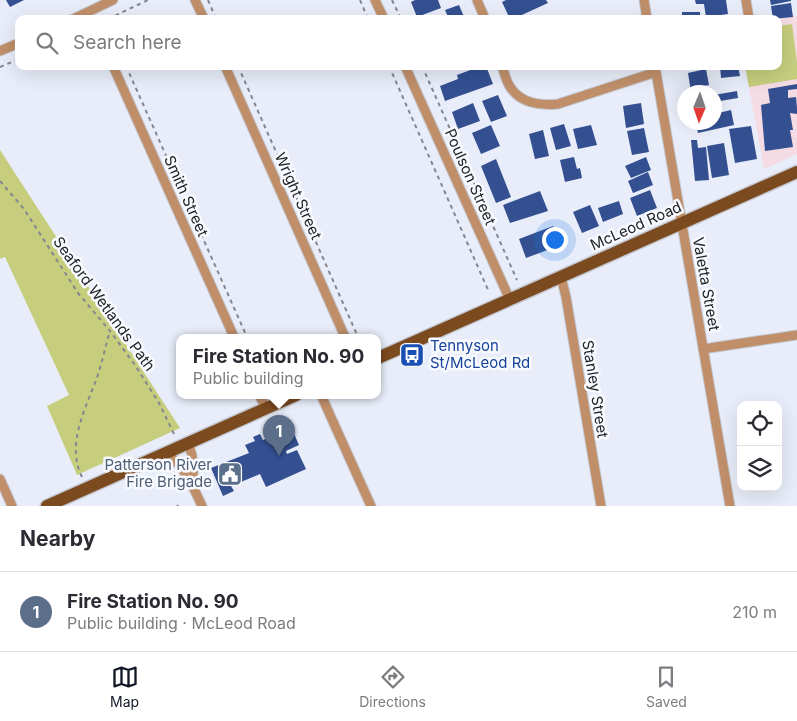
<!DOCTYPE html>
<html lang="en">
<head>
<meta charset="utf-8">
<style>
	:root { --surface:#fff; --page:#f2f2f3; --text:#2b2b33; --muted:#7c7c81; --line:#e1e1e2; --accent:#111827 }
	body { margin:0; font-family:Inter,sans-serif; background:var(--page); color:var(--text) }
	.controls { position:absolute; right:15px; bottom:15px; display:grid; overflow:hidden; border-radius:10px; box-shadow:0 5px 20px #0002 }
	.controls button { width:45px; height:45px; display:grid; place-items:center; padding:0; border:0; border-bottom:1px solid var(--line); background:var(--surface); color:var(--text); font:25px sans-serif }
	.compass { position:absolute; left:677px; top:85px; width:45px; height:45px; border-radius:50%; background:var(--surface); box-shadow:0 5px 20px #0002; rotate:182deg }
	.you { position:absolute; left:554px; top:239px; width:18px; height:18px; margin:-12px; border:4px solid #fff; border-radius:50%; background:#1a73e8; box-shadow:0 0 0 8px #1a73e833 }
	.badge { display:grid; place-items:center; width:32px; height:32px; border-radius:50%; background:var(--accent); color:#fff; font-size:16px; font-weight:700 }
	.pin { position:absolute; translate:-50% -41px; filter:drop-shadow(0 1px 2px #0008) }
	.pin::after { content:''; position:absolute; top:26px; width:18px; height:15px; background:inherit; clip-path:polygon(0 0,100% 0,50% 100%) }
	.popup { position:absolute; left:176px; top:334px; width:205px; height:65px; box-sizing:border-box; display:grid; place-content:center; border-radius:10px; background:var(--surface); filter:drop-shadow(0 1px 4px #0005); font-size:16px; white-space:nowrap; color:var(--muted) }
	.popup b { font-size:19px; color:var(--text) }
	.popup::after { content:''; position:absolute; left:50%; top:100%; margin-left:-10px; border:10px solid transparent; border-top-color:var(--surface) }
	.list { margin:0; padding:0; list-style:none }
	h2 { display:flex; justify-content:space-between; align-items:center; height:65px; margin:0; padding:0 20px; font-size:21px }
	h2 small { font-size:16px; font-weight:400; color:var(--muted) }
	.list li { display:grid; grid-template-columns:32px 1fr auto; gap:15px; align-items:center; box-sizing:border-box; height:80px; padding:0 20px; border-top:1px solid var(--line) }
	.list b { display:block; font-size:19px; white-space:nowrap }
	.list p { margin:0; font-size:16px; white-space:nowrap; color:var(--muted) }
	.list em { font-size:16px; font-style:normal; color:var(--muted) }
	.icon { flex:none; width:28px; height:28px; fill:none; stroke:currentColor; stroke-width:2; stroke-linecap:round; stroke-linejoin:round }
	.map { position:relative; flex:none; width:797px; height:506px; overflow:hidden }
	.search { position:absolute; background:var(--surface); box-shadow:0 5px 20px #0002; left:15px; right:15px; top:15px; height:55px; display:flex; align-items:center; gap:12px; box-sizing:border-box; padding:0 18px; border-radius:10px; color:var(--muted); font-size:19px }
	.sheet { height:145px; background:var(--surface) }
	nav { display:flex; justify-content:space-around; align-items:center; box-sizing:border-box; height:70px; border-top:1px solid var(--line); background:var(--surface); font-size:14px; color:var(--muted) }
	nav a { display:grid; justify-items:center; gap:2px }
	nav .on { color:var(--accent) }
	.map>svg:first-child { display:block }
</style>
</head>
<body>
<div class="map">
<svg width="797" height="506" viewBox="0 0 797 506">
	<rect width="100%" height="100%" fill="#e8edf9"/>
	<path fill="#f5dbe4" d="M797,16V154L764,169L745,66H778L777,19Z"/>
	<path fill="#c6ce7e" d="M792,24L797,62V79L749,87L745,66H778V26Z
		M0,150L180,428L77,475L47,406L69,395L5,257L0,259Z"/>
	<path fill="#345091" d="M6,0H24L10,7Z
		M415,0H438L441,8L417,17L411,2Z
		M506,0H546L548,3L513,19H510L502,2Z
		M695,0H726L728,14L706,17L704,4H696Z
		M770,0H791V1L771,5Z
		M791,3L793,17L773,19L771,6Z
		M459,5L465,19H449L445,10Z
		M682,12H700V19H682Z
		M730,15V19H714V18Z
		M481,66H486L493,84L445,101L440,86L458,79L457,75Z
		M720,66H738L740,76L721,78Z
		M706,69L709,85L700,87L701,92H691L688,73Z
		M797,84V89L788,90V98L796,97L797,108V114L790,113L793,130H790L793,147L765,151L761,105L770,103L768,89Z
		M737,91L738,98L714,102V95Z
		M498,95L507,116L491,122L482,101Z
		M473,103L480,121L458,129L452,112Z
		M641,103L644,124L626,128L623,106Z
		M731,110L734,125L698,133L696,122H714V114Z
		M564,124L571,146L556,150L550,128Z
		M491,125L500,146L481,154L472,133Z
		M591,125L597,145L578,149L573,129Z
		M751,126L757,159L735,163L729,129Z
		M644,128L649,152L632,155L627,131Z
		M543,130L549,156L535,159L529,134Z
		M691,140H697L698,148L706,147L709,180L695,181Z
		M724,143L729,175L712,178L707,146Z
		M574,157L577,169L580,168L582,178L565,182L560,160Z
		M646,157L651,170L631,178L625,166Z
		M496,159L511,197L496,203L481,166Z
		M648,172L653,185L633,193L628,181Z
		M650,190L657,208L637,216L630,198Z
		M540,191L548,211L510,223L503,205Z
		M619,201L623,214L603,222L598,208Z
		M590,205L599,226L582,233L573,212Z
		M553,226L561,245L526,258L519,239Z
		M291,427L299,445L286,451L287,454L297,450L306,469L266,487L260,474L231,486L234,491L223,496L211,468L249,453L245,445L255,441L253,437L260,434L263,440Z"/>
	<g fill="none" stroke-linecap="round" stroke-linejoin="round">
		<defs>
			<path id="minor" d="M195,0L204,19
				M375,0L384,19
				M477,0L485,19
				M644,0L647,19
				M746,0L749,19
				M73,19L113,0
				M0,51L19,43
				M113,66L234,337
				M225,66L345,337
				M405,66L510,300
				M502,66C504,72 506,80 509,85C519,103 540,106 558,104L656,72
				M655,66L730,506
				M561,277L566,297L601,506
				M703,349L797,335
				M259,395L266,408
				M321,395L371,506
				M188,443L192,455L194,487
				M163,454C181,457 195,491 202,506
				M0,479L12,506"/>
			<path id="primary" d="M378,358L797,172
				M47,506L296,395"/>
		</defs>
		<use href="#minor" stroke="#c4c9d3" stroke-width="11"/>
		<use href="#primary" stroke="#c4c9d3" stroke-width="15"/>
		<path stroke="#84878f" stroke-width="2" stroke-dasharray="4 4" stroke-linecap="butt" d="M208,0L216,19
			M360,0L368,19
			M392,0L401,19
			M108,19L148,0
			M126,66L247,337
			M213,66L216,72
			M238,66L358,337
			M389,66L489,292
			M422,66L517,280
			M0,67L19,59
			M0,181L24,209L78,293L110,331L135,365L159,403L175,436
			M82,477C66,445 85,410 96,380C102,364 105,347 110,331
			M177,505L178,506"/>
		<use href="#minor" stroke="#c08f6a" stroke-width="9"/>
		<use href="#primary" stroke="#7c4a1f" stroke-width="12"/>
	</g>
	<defs>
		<symbol id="bus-square" viewBox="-11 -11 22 22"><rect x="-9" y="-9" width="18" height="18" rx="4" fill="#1a4fb4" stroke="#f8faff"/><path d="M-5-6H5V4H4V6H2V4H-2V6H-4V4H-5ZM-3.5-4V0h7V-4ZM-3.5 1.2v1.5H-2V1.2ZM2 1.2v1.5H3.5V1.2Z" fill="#fff"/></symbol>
		<symbol id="civic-square" viewBox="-11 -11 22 22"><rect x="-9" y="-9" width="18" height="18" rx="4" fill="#5c6f8a" stroke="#f8faff"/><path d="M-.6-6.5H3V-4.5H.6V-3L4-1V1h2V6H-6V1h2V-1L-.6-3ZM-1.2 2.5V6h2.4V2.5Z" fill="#fff"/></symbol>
	</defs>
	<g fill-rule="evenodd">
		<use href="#bus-square" x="398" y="341" width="28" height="28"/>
		<use href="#civic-square" x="216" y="460" width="28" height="28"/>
	</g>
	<g text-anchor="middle" stroke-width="5" stroke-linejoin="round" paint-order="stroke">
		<g font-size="15" fill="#212327" stroke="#f8faff">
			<text transform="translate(470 177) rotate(66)" y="5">Poulson Street</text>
			<text transform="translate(186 196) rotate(66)" y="5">Smith Street</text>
			<text transform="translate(298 196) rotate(66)" y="5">Wright Street</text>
			<text transform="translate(636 226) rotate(-24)" y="5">McLeod Road</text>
			<text transform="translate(706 284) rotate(80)" y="5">Valetta Street</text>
			<text transform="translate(104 304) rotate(54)" y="5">Seaford Wetlands Path</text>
			<text transform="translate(595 389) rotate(81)" y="5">Stanley Street</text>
		</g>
		<g font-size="15" fill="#164399" stroke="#f8faff" text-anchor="start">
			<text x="430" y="351">Tennyson<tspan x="430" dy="17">St/McLeod Rd</tspan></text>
		</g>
		<g font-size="15" fill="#4e5e75" stroke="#f8faff" text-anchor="end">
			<text x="212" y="470">Patterson River<tspan x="212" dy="17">Fire Brigade</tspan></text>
		</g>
	</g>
</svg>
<div class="controls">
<button><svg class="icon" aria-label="locate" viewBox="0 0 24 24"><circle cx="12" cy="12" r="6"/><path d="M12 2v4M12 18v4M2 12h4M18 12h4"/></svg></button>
<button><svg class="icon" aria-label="layers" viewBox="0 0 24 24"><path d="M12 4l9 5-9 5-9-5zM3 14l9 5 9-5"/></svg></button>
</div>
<svg class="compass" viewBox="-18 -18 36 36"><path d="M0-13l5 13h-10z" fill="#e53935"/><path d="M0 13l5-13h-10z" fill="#7c7c81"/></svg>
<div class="you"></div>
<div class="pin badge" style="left:279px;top:456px;background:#5c6f8a">1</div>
<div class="popup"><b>Fire Station No. 90</b>Public building</div>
<div class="search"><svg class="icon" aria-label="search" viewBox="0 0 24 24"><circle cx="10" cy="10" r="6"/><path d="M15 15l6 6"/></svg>Search here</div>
</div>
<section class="sheet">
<h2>Nearby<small></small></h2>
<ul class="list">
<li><span class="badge" style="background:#5c6f8a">1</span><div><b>Fire Station No. 90</b><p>Public building · McLeod Road</p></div><em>210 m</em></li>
</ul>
</section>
<nav>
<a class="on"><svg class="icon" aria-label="map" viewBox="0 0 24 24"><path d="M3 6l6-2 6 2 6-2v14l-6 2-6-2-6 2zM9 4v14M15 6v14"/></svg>Map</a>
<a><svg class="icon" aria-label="directions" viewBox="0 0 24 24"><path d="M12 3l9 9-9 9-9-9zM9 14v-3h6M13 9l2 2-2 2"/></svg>Directions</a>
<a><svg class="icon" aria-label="saved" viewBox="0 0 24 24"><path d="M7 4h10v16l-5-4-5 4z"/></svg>Saved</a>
</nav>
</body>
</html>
